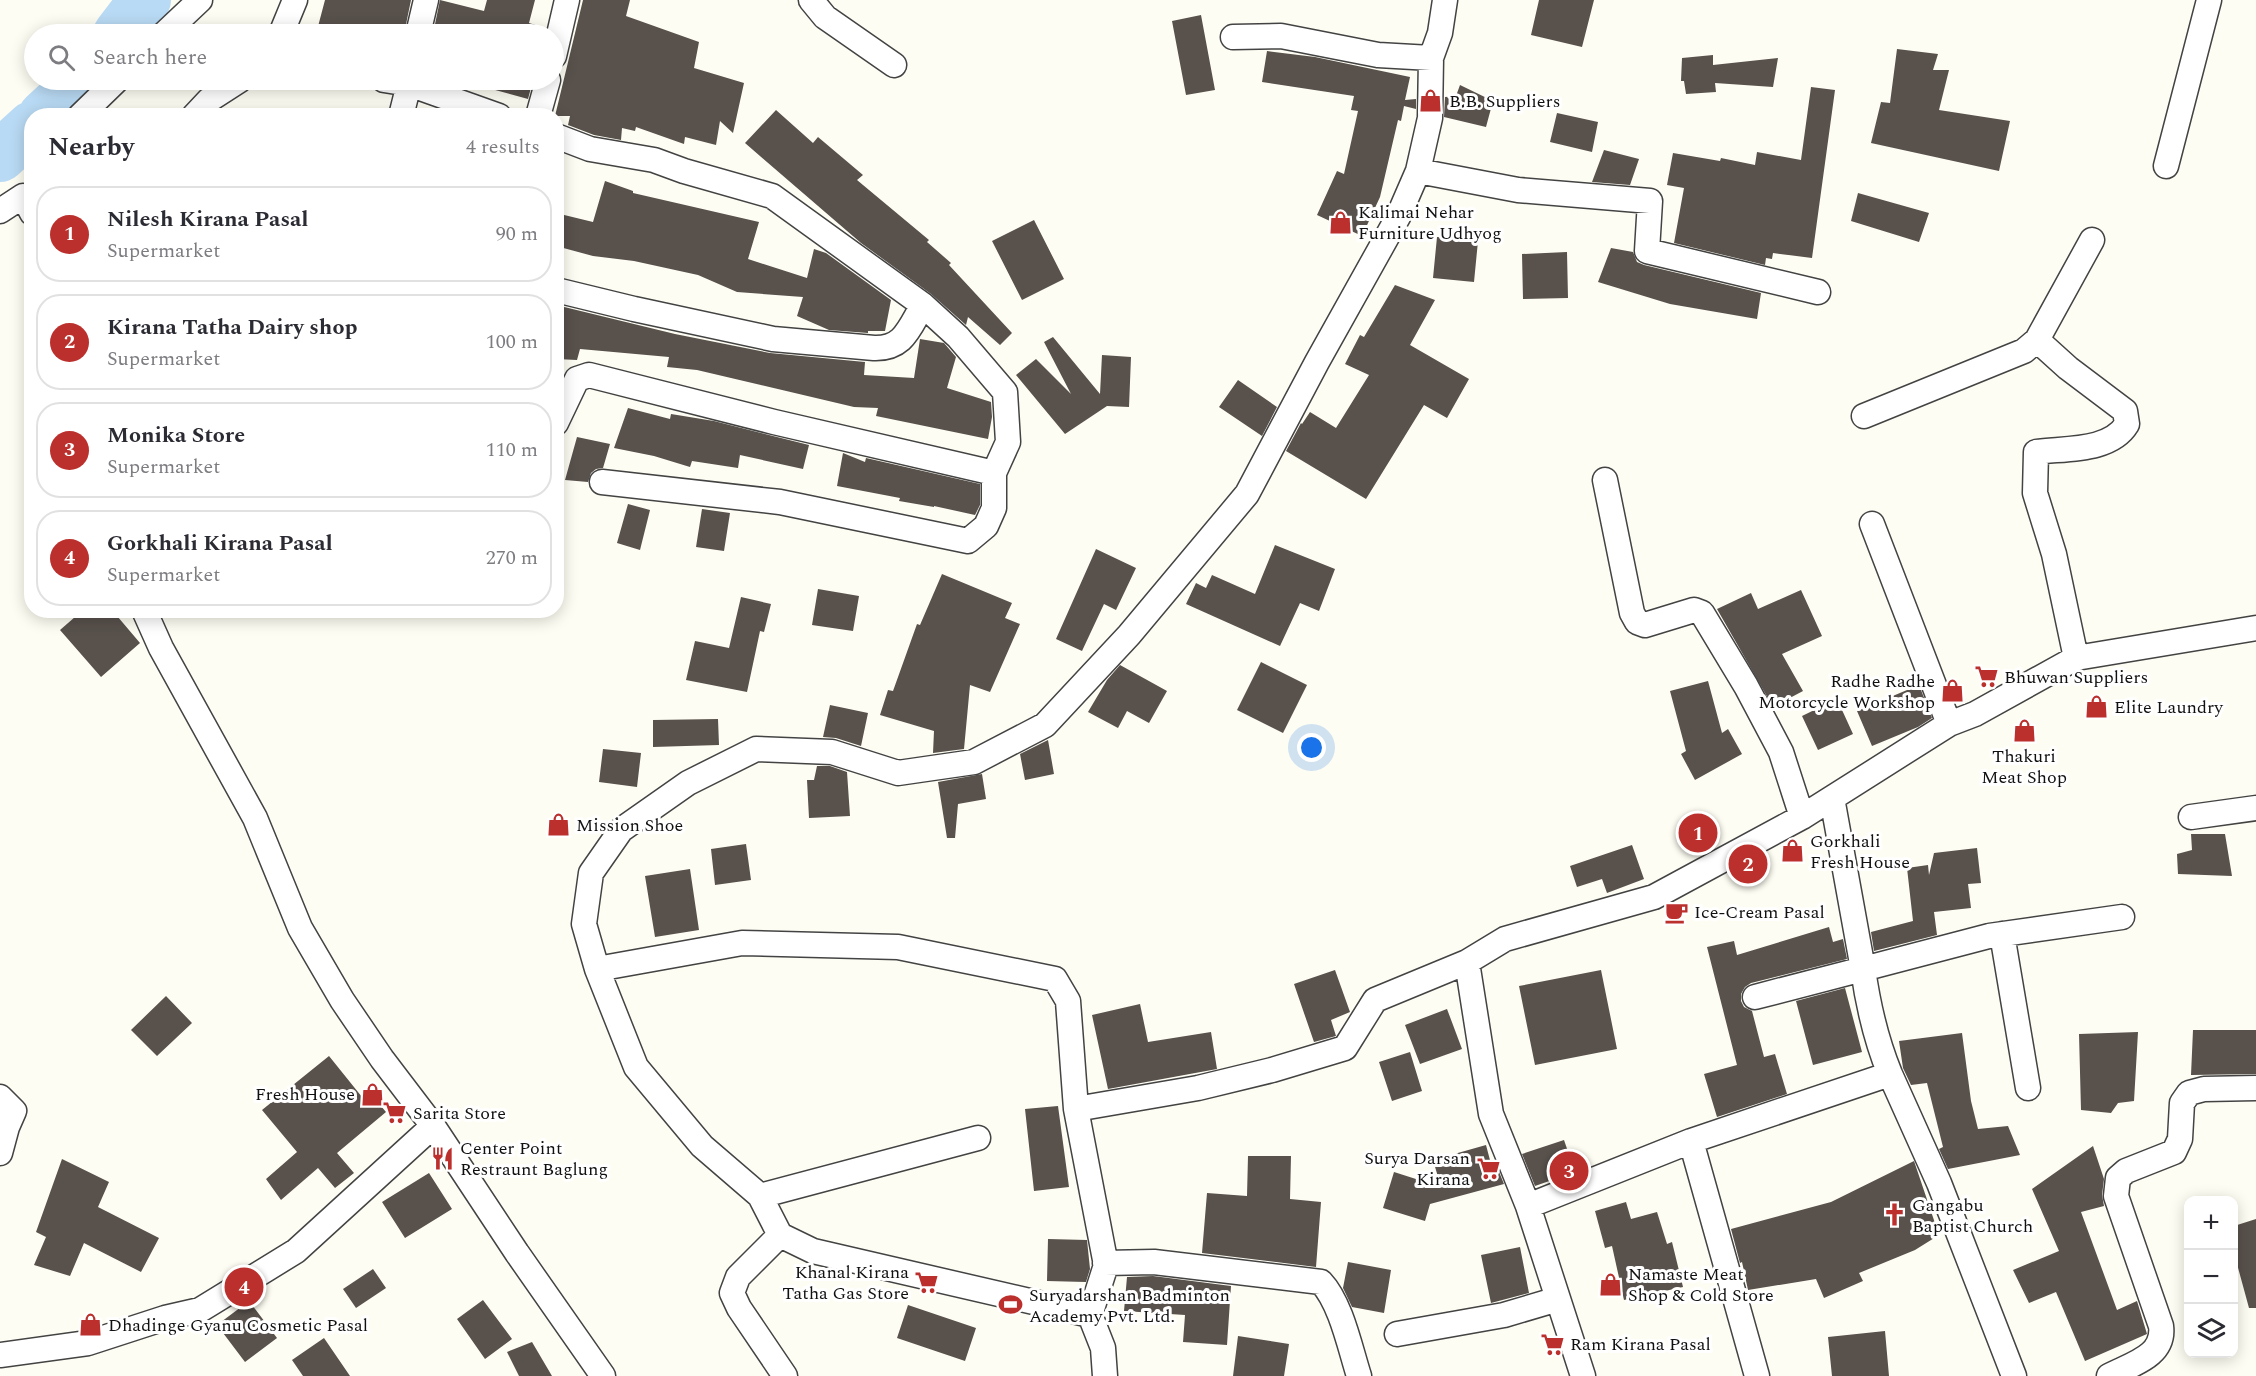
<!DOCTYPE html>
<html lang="en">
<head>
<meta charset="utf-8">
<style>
	:root { --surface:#fff; --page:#f7f7f7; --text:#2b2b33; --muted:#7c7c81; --line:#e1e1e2; --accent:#bb2f2c }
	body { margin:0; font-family:Spectral,serif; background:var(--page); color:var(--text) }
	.controls { position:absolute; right:18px; bottom:18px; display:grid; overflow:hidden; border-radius:12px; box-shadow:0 3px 15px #0003 }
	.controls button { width:54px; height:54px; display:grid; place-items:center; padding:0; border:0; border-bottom:2px solid var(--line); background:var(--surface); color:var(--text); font:30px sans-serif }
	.you { position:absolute; left:1312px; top:748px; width:21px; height:21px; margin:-15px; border:4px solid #fff; border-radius:50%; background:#1a73e8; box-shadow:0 0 0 9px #1a73e833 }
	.badge { display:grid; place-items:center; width:39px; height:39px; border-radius:50%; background:var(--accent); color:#fff; font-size:20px; font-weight:700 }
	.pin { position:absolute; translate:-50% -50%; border:3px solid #fff; box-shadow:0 2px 6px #0006 }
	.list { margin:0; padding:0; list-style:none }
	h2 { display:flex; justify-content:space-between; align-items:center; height:78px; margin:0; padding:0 24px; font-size:26px }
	h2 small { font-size:20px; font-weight:400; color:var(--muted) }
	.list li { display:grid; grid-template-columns:39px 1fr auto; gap:18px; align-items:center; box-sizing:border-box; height:96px; margin:0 12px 12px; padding:0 12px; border:2px solid var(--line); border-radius:24px }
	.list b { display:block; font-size:22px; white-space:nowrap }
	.list p { margin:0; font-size:20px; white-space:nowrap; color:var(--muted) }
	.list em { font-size:20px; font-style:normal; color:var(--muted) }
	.icon { flex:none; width:33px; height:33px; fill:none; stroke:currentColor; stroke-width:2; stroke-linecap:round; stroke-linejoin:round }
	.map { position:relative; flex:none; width:2256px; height:1376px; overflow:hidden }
	.search { position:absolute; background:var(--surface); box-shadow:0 3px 15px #0003; left:24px; top:24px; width:540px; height:66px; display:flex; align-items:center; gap:15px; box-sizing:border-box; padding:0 21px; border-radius:33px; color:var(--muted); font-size:22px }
	.panel { position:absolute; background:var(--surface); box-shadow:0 3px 15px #0003; left:24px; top:108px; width:540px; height:510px; border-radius:24px }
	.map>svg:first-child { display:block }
</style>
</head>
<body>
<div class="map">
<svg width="2256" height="1376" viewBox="0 0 2256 1376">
	<rect width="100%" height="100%" fill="#fefdf3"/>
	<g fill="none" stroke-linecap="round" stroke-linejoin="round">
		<path stroke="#b9daf4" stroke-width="52" d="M119,34L145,0
			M44,116L83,80
			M0,156L32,127"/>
	</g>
	<path fill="#58514c" d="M325,0H411L404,34H316Z
		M440,0L484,11L487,0H535L529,23L542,27L541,34H454L434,29Z
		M583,0H630L626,16L699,42L694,68L744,83L733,133L720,121L716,145L685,137L684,144L636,127L635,131L622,128L621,140L594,135L568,125L570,116H555Z
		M1539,0H1594L1582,47L1531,35Z
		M1201,15L1215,90L1186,95L1172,21Z
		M1897,49L1938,54L1933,70H1949L1939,110L2010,121L1999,171L1871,143L1881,102L1890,103Z
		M1267,51L1315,57L1410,77L1405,100L1416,99V109L1404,106L1401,121L1398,120L1380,197L1362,236L1317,215L1337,171L1344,174L1358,111L1351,110L1354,96L1262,82Z
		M1713,55V65L1778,58L1773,87L1715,83L1716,92L1686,94L1684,81H1681L1682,58Z
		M485,80H533L528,99L484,87Z
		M1460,85L1493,101L1486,127L1444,117L1445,97L1456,96Z
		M1811,87L1835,90L1812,258L1773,253L1772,259L1766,258L1765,265L1674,243L1684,188L1667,185L1673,153L1720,161L1721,158L1755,165L1757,152L1801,160Z
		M776,110L813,143L818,137L863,175L857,180L929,240L927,242L951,263L949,265L1012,333L1000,345L968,317L966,325L931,294L861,243L745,143Z
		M1557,113L1598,122L1592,152L1550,142Z
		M1604,150L1639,159L1630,185L1592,182Z
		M605,181L633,191V193L759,222L748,259L807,278L814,249L826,253L891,300L885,331H868V333L829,330L797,316L803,297L737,292L698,275L634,261L593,256L556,246V213L593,222Z
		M1858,193L1929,213L1919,242L1851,221Z
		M1034,220L1064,279L1022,300L992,241Z
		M1437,237L1478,241L1474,282L1433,278Z
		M1611,248L1633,252L1637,262L1644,265L1761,293L1757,319L1670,304L1598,282Z
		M1567,252L1568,298L1523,299L1522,254Z
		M1395,285L1435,300L1410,345L1469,379L1447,418L1424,405L1366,499L1286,451L1301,423L1302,424L1310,412L1336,428L1369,375L1345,364L1360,335L1364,337Z
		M556,305L675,334L770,353L865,362L864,375L914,378L920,339L944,343L956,357L947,388L991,402L992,417L988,439L876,416L878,408L854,407L697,370L667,367L669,357L580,349L577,360L556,359Z
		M1053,337L1100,394L1102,355L1131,357L1129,407L1107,406L1065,434L1016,375L1036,359L1071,394L1044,342Z
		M1238,380L1277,407L1262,436L1219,407Z
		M628,408L670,419L671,414L714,421L809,445L803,469L740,455L738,468L692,461L690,467L654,456L614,448Z
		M577,437L610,444L603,468L596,469L591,473L588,482L565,480Z
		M843,453L865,462L866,458L980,484V505L975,515L934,506V507L899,501L900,498L837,486Z
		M628,504L650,510L640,550L617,543Z
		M702,509L730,513L724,551L696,547Z
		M1275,545L1335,569L1319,611L1300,603L1280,646L1186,604L1196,583L1206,588L1212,575L1255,594Z
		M1096,549L1136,568L1116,610L1104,604L1082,651L1056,639Z
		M942,574L1012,603L1005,618L1020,624L990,692L970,685L964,749L933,753L934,731L880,715L888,690L893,691L917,624L920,625Z
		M818,589L859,596L853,631L812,625Z
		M1801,590L1822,636L1782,654L1803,691L1773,707L1717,609L1751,593L1758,609Z
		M741,597L771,604L764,632L760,631L747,692L686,680L695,641L729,648Z
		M83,610H112L140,643L101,677L60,630Z
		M1261,662L1307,685L1283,733L1237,710Z
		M1120,665L1167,691L1149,723L1127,711L1118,728L1088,712L1107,680Z
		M1708,681L1722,733L1728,729L1742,754L1695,780L1681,754L1686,751L1670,691Z
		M1919,685L1932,718L1918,727L1872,746L1857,711Z
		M1837,699L1853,734L1818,750L1802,716Z
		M830,705L868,713L861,746L836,738L823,737Z
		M718,719L719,745L653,747V720Z
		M1048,740L1054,774L1025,780L1020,754Z
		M603,749L641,753L637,787L599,782Z
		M817,766H830L847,772L850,816L809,818L807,780H814Z
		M982,774L986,799L958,804L955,838H947L938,782Z
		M2191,834H2225L2232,876L2178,874L2177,854L2192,850Z
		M746,844L751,880L715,885L711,849Z
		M1632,845L1644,879L1607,893L1602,879L1577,887L1570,866Z
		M1977,848L1981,883L1968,884L1971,908L1934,912L1937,935L1874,951L1871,932L1913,921L1907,868L1928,865L1929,875L1934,853Z
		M690,869L699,930L655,937L645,876Z
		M1829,927L1833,942L1843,939L1847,959L1751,983L1745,987L1741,994V1001L1744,1007L1752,1011L1764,1057L1775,1054L1787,1094L1717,1117L1704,1074L1737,1065L1707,947L1734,941L1737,955Z
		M1335,970L1350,1012L1331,1020L1336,1036L1314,1042L1294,984Z
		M1601,970L1617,1049L1535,1065L1519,986Z
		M1845,988L1862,1052L1813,1065L1796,1001Z
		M166,996L192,1023L157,1056L131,1030Z
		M1140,1004L1148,1042L1211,1032L1217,1069L1108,1089L1092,1015Z
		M1447,1009L1462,1049L1420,1064L1405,1025Z
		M2193,1030H2256V1074L2191,1075Z
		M2138,1032L2134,1101L2118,1103L2111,1113L2081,1110L2079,1034Z
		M1962,1033L1971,1101L1978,1129L2008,1126L2020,1155L1948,1169L1939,1149L1943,1147L1927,1083L1911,1085L1903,1068L1899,1041Z
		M1410,1052L1422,1091L1392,1101L1379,1062Z
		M329,1056L362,1097L369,1092L386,1112L337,1153L354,1173L335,1188L318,1168L281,1200L266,1179L297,1152L262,1110Z
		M1058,1106L1069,1187L1034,1191L1025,1109Z
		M1564,1140L1575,1172L1535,1186L1522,1154Z
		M1486,1145L1491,1164L1495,1162L1504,1184L1430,1204L1425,1221L1383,1208L1394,1172L1441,1187L1433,1160Z
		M2093,1146L2104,1179L2102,1195L2104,1206L2081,1212L2117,1310L2137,1301L2147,1334L2085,1361L2056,1292L2029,1303L2013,1270L2059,1251L2032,1189Z
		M1248,1156H1291L1290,1199L1321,1202L1316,1267L1202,1253L1207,1193L1247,1196Z
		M62,1159L109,1182L98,1207L159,1238L141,1272L84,1243L70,1276L34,1265L46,1237L36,1232Z
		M1914,1161L1939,1235L1915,1250L1859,1273L1863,1281L1824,1298L1816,1279L1748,1290L1742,1262L1740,1263L1731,1229L1831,1202Z
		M429,1173L452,1209L405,1238L382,1202Z
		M1626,1202L1631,1219L1657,1212L1667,1244L1672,1242L1683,1287L1624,1300L1612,1246L1605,1248L1595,1211Z
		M2256,1219V1308H2249L2234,1253V1226Z
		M1048,1239L1087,1240L1090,1269L1086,1282L1047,1281Z
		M1520,1247L1529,1293L1491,1303L1481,1255Z
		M1348,1262L1391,1270L1384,1313L1352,1307L1343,1288Z
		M373,1269L386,1288L356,1308L343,1289Z
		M1153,1276L1231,1286L1227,1345L1183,1342L1185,1315L1124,1311L1127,1277Z
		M483,1300L512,1339L485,1359L457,1319Z
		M249,1301L277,1338L245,1362L217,1325Z
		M908,1305L976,1328L965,1361L897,1338Z
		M1885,1331L1889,1376H1832L1828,1337Z
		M1238,1336L1289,1344L1284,1376H1233Z
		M324,1338L350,1376H303L292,1360Z
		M532,1342L552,1376H519L507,1352Z"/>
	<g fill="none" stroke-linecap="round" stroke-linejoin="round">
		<defs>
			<path id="minor" d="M811,0L825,17L894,65
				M164,34L200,0
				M281,34L295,0
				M418,34L426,0
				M1233,37L1281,36L1378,55L1431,58
				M554,56L567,0
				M384,80L409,84L499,116
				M80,116L117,80
				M194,116L209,100L240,80
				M401,116L410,80
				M538,116L548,80
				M556,136L590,149L654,160L684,171L772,196L923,305L958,337L1005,392L1008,442L994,473V508L986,526L968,541L780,502L602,482
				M2166,166L2209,0
				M1418,171L1518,190L1650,201L1647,251L1818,292
				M0,211L23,196L32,213
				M556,290L634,309L773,339L874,348C904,349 909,328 923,305
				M2037,340L2068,368L2125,411L2127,424C2110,452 2065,448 2036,452L2035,493L2054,554L2076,658
				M1864,416L2024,351L2037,340L2092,240
				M556,423L577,379L589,375L774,422L994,473
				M1605,480L1632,613L1637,622L1645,625L1694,610L1702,613L1746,686L1781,752L1802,817
				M1872,524L1949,724
				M144,610L161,648L255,818L300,928L342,1000L382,1059L433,1126L517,1253L603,1376
				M1832,798L1863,969L1989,936L2122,917
				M2191,817L2256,808
				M2002,934L2028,1088
				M597,969L742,943L898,947L1055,979L1068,1001L1076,1109L1106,1265L1090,1315
				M1755,997L1863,969C1868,1005 1876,1040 1890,1074
				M0,1097L14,1111L7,1127L0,1153
				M1076,1109L1198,1088L1272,1070L1345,1048L1375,1000L1467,962
				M1691,1141L1757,1376
				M760,1196L978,1138
				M1528,1206L1691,1141L1890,1074L1939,1183L2014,1376
				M780,1235L738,1277L732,1293L739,1308L785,1376
				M1105,1263L1154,1262L1321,1282C1341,1303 1350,1348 1359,1376
				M1397,1334L1504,1315L1558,1299
				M0,1355L88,1343L165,1318L200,1310L296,1251L433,1126
				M1105,1376L1103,1348L1090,1315L813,1251L780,1235L760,1196L702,1146L636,1067L597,969L584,924L591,873L621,830L688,783L756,749L832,752L898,773L974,762L1045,725L1129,635L1247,494L1317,362L1398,217L1418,171L1430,118L1431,58L1440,33L1445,0
				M1583,1376L1528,1206L1491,1114L1467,962L1505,939L1654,897L1802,817L1949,724L1975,714L2076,658L2256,628
				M2109,1376C2132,1364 2165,1356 2161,1326L2116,1196L2118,1178L2126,1171L2174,1152L2180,1139L2182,1103L2189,1093L2204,1089L2256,1088"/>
		</defs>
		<use href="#minor" stroke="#434343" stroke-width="27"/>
		<use href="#minor" stroke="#fff" stroke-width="24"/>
	</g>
	<defs>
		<symbol id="shop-bare" viewBox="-9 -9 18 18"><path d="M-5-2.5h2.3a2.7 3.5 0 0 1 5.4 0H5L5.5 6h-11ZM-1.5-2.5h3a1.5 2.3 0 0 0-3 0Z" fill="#bb2f2c" stroke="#fff" stroke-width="2.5" paint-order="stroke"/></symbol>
		<symbol id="supermarket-bare" viewBox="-9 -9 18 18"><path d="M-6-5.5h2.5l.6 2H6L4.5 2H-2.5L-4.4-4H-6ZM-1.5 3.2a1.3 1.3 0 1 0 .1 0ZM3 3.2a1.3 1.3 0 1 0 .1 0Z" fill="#bb2f2c" stroke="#fff" stroke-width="2.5" paint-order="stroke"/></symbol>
		<symbol id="cafe-bare" viewBox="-9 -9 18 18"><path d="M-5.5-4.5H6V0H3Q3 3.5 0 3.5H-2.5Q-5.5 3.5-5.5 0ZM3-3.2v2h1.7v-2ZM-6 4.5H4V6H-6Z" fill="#bb2f2c" stroke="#fff" stroke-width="2.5" paint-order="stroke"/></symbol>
		<symbol id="restaurant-bare" viewBox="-9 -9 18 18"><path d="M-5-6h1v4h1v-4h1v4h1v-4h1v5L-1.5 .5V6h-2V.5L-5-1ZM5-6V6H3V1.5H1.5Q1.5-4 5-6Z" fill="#bb2f2c" stroke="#fff" stroke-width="2.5" paint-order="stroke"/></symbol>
		<symbol id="church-bare" viewBox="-9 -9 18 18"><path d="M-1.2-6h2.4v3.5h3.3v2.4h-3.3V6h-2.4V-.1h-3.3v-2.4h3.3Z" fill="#bb2f2c" stroke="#fff" stroke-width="2.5" paint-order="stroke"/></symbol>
		<symbol id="stadium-bare" viewBox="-9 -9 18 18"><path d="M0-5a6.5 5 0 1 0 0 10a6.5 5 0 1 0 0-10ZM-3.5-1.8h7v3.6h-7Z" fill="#bb2f2c" stroke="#fff" stroke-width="2.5" paint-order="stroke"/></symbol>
	</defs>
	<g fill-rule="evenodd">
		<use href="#shop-bare" x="1414" y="84" width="33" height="33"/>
		<use href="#shop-bare" x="1324" y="206" width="33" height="33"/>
		<use href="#supermarket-bare" x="1970" y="660" width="33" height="33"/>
		<use href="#shop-bare" x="1936" y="674" width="33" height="33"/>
		<use href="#shop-bare" x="2080" y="690" width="33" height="33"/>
		<use href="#shop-bare" x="2008" y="714" width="33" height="33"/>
		<use href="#shop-bare" x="542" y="808" width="33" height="33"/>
		<use href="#shop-bare" x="1776" y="834" width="33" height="33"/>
		<use href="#cafe-bare" x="1660" y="896" width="33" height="33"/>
		<use href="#shop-bare" x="356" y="1078" width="33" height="33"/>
		<use href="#supermarket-bare" x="378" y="1096" width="33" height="33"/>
		<use href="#restaurant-bare" x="426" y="1142" width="33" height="33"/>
		<use href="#supermarket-bare" x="1472" y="1152" width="33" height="33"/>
		<use href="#church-bare" x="1878" y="1198" width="33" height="33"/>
		<use href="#supermarket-bare" x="910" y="1266" width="33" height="33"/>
		<use href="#shop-bare" x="1594" y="1268" width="33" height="33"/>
		<use href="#stadium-bare" x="994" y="1288" width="33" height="33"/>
		<use href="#shop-bare" x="74" y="1308" width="33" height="33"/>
		<use href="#supermarket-bare" x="1536" y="1328" width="33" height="33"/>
	</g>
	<g text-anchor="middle" stroke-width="6" stroke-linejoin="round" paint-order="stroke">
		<g font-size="18" fill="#101010" stroke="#fff" text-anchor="start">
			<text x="1449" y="107">B.B. Suppliers</text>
			<text x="1358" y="218">Kalimai Nehar<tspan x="1358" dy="21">Furniture Udhyog</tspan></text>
			<text x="2004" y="683">Bhuwan Suppliers</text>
			<text x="1935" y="687" text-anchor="end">Radhe Radhe<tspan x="1935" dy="21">Motorcycle Workshop</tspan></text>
			<text x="2114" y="713">Elite Laundry</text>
			<text x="2024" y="762" text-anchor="middle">Thakuri<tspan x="2024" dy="21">Meat Shop</tspan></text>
			<text x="576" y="831">Mission Shoe</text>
			<text x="1810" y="847">Gorkhali<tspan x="1810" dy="21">Fresh House</tspan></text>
			<text x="1694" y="918">Ice-Cream Pasal</text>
			<text x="355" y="1100" text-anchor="end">Fresh House</text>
			<text x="413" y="1119">Sarita Store</text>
			<text x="460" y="1154">Center Point<tspan x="460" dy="21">Restraunt Baglung</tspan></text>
			<text x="1470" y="1164" text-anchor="end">Surya Darsan<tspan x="1470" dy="21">Kirana</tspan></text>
			<text x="1912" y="1211">Gangabu<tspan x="1912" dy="21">Baptist Church</tspan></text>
			<text x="909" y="1278" text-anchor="end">Khanal Kirana<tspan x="909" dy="21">Tatha Gas Store</tspan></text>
			<text x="1628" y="1280">Namaste Meat<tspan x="1628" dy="21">Shop &amp; Cold Store</tspan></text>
			<text x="1029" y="1301">Suryadarshan Badminton<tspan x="1029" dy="21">Academy Pvt. Ltd.</tspan></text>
			<text x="108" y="1331">Dhadinge Gyanu Cosmetic Pasal</text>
			<text x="1570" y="1350">Ram Kirana Pasal</text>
		</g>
	</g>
</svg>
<div class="controls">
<button>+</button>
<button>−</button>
<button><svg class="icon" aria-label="layers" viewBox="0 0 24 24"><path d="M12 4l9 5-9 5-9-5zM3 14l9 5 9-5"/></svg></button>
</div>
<div class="you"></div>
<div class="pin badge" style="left:1698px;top:833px">1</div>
<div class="pin badge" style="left:1748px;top:864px">2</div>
<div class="pin badge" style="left:1569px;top:1171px">3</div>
<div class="pin badge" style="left:244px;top:1287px">4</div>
<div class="search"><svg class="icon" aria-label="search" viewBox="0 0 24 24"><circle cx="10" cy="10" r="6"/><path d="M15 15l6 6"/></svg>Search here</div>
<section class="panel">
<h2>Nearby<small>4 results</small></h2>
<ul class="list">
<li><span class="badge">1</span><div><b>Nilesh Kirana Pasal</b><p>Supermarket</p></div><em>90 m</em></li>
<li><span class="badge">2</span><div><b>Kirana Tatha Dairy shop</b><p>Supermarket</p></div><em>100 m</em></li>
<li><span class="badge">3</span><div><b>Monika Store</b><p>Supermarket</p></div><em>110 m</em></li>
<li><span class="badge">4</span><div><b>Gorkhali Kirana Pasal</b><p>Supermarket</p></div><em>270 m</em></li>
</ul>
</section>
</div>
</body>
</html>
